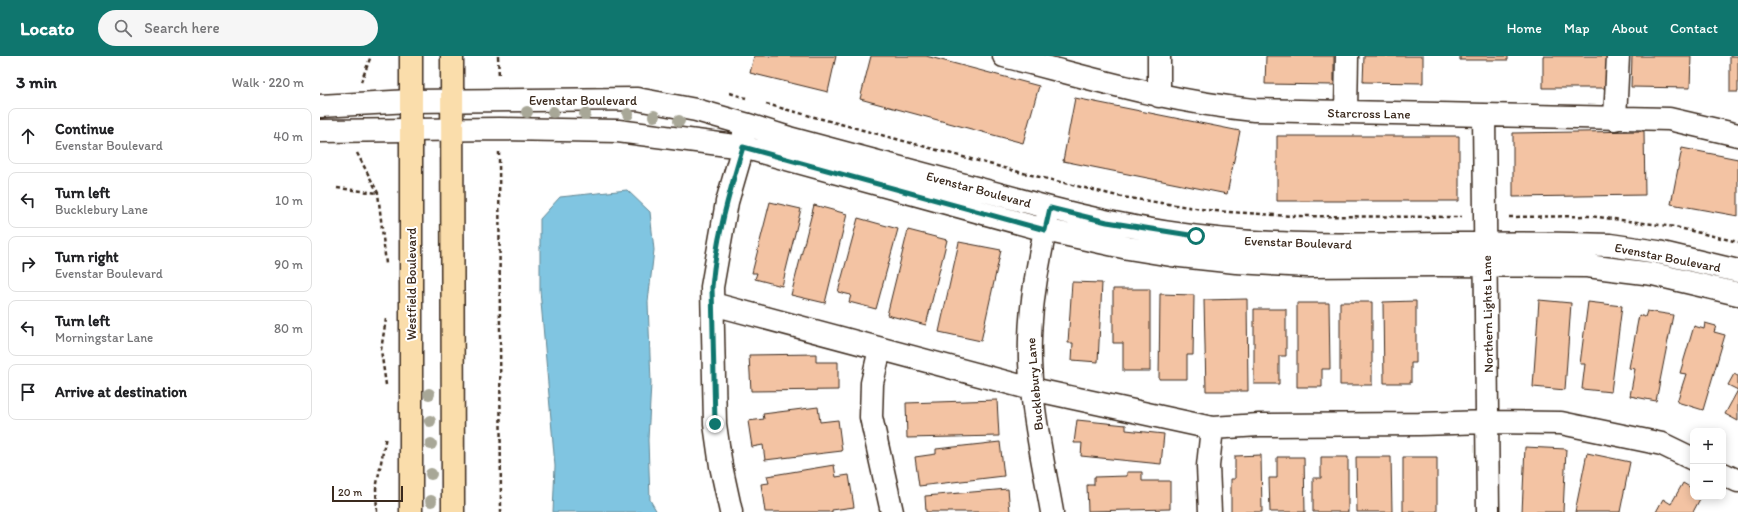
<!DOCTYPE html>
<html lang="en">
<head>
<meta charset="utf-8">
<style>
	:root { --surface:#fff; --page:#f6f6f6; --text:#202124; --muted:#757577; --line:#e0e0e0; --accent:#0f766e }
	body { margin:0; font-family:Itim,sans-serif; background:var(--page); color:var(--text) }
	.controls { position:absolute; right:12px; bottom:12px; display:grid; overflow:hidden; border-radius:8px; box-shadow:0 2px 10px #0003 }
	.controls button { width:36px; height:36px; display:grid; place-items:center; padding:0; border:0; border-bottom:1px solid var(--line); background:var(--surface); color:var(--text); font:20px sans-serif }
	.scale { position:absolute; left:12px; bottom:10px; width:71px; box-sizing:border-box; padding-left:4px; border:2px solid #3b2a1e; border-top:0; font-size:11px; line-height:14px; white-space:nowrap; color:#3b2a1e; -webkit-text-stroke:3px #fff; paint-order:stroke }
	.stop { position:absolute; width:12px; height:12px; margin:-9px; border:3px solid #0f766e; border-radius:50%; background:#fff }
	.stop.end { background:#0f766e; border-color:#fff; box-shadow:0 1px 4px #0008 }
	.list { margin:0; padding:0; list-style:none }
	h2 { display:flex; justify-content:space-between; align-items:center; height:52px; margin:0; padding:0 16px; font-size:17px }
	h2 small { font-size:13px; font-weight:400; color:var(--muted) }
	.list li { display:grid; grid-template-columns:26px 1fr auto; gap:12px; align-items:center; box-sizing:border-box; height:56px; margin:0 8px 8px; padding:0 8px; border:1px solid var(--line); border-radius:8px }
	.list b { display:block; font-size:15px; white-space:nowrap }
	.list p { margin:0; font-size:13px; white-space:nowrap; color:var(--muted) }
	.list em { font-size:13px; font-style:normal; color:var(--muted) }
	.icon { flex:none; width:22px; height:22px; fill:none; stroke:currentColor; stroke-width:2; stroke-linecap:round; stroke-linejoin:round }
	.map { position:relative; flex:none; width:1418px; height:456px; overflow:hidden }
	header { display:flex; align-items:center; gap:24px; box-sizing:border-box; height:56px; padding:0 20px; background:var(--accent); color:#fff }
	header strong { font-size:19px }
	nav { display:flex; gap:22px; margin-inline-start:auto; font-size:14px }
	.search { width:280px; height:36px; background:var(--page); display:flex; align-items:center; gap:10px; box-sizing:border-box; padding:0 14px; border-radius:22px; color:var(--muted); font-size:15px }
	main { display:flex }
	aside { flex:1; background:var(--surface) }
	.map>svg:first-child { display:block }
</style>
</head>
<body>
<header>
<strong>Locato</strong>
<div class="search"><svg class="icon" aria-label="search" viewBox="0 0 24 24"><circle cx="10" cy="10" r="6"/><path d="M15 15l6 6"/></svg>Search here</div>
<nav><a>Home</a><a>Map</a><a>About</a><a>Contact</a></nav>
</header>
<main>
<aside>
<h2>3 min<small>Walk · 220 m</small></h2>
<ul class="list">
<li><svg class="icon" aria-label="ahead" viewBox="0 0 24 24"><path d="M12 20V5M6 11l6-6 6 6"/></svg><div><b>Continue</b><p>Evenstar Boulevard</p></div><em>40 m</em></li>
<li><svg class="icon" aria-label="left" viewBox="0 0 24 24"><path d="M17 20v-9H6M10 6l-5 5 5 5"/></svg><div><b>Turn left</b><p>Bucklebury Lane</p></div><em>10 m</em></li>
<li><svg class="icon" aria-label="right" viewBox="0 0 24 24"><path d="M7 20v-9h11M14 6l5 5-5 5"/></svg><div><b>Turn right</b><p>Evenstar Boulevard</p></div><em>90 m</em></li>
<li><svg class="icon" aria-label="left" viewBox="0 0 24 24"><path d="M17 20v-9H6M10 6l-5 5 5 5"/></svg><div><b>Turn left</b><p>Morningstar Lane</p></div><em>80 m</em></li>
<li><svg class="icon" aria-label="arrive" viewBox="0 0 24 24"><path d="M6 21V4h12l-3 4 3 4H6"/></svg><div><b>Arrive at destination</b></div></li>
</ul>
</aside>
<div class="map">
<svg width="1418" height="456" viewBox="0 0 1418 456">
	<rect width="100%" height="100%" fill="#fff"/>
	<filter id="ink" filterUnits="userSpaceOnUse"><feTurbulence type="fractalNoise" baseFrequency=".025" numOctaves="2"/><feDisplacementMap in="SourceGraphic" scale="8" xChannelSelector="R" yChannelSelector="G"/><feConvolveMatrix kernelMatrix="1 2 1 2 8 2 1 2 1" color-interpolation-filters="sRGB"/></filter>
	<g filter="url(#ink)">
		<path fill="#80c5e1" stroke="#648793" d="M307,134L330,156L334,194L328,246L331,327L328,384L330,444L337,456H233L235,410L220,234V163L240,141Z"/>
		<path fill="#f3c3a3" stroke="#3b2a1e" d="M434,0H516L508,36L430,17Z
			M551,0H606L719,30L703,87L540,43Z
			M946,0H1014V29L945,28Z
			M1044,0H1103V27L1043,26Z
			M1140,0H1188V4H1140Z
			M1223,0H1290V32H1223Z
			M1312,0H1371L1370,32L1311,31Z
			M1410,0H1418V36H1410Z
			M755,42L920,75L907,138L743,105Z
			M1324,75L1325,139L1193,141V77Z
			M957,80H1139V145H957Z
			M1362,92L1418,103V160L1351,148Z
			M450,146L481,153L462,230L435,223L437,217H432Z
			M494,149L527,158L505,247L471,239Z
			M538,162L578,173L556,253L529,246L531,239L518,236Z
			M588,174L627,184L606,269L567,259Z
			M639,186L681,194L661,285L619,276Z
			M752,226L782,227L778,306L752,304L753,287H748Z
			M793,233H830V315H803V287H793Z
			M840,238L874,239L873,299H867V323H839Z
			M927,243L928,335H886L884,244Z
			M1219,244L1251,247L1245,334L1213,331Z
			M1096,245V307H1091V327H1064L1063,246Z
			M1020,246H1052V329H1020Z
			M1268,246L1302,250L1291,336L1262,333L1265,308H1260Z
			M977,247H1009L1010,313H1002V331H977Z
			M934,253H966V300H959V328H934Z
			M1327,255L1353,259L1336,345L1310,340L1315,313L1309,312L1319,259L1325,261Z
			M1385,267L1396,270L1394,276L1405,279L1383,354L1357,346L1366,318L1360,317L1374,270L1384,273Z
			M496,298V306H518V334L431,335L429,299Z
			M1414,318L1418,320V365L1405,358L1418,334L1408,329Z
			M677,344L679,380L587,382L586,347Z
			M498,351L500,366L518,364L522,395L445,404L443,389L432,391L428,365L444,363L443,358Z
			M757,364L806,369V374L844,378L841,408L761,400L762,387H754Z
			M680,386L684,420L599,430L595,401L616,398V393Z
			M1205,391L1246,393L1243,456H1202Z
			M1267,397L1310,406L1300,456H1255Z
			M941,399L942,456H911V423H915V400Z
			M957,401H984L985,456H950L949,422H957Z
			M1001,401H1028V456H993V422H1001Z
			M1036,401H1071L1072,456H1037Z
			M1083,401H1117V456H1083Z
			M514,409L516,421L529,419L534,451L512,454V456H445L441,428L449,427L447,420Z
			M807,416H822V425H850V453L768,455L767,429H774V421L807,420Z
			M1363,427L1373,433V441H1381L1373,456H1336L1343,443L1351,448Z
			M688,433L690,456H606L605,440Z"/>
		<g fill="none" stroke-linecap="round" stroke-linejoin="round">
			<defs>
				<path id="minor" d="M684,0C767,21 848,46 934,54L1349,63L1418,79
					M839,40V0
					M0,50L90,45L317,43L376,54L425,68L469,82L730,152C803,171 878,184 954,187C1066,192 1178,184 1290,189L1338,196L1418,215
					M1026,56L1027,0
					M1164,59L1168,456
					M1295,63L1298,0
					M0,75L179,73L298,75L423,91L725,174L808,192L851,199L916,206L987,210L1118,209L1267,210L1333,218L1418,238
					M728,159C720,199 711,241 710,282C708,341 722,399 732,456
					M393,248L712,333L892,372L939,369L1099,368L1168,366L1241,367L1342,388L1373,403
					M560,293L552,327L551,361L572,456
					M1403,418L1418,425
					M411,456L401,410L395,368L392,231L407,146L423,91L424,77
					M890,456L888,410L892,372"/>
				<path id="major" d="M132,0L133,456
					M91,456V0"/>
			</defs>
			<use href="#minor" stroke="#3b2a1e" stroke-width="25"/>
			<use href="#major" stroke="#3b2a1e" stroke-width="25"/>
			<path stroke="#3b2a1e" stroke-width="2.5" stroke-dasharray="4 3" stroke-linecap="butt" d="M178,0L179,21
				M41,26L51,0
				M410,37L426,42
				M446,48L699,116L802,141L895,155L971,160L1142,161
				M179,96L181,456
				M37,97L58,137L66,208
				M17,132L58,137
				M1189,161L1270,160L1355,171L1418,186
				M66,329L61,294L66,263
				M57,456L56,433L66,380"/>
			<use href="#minor" stroke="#fff" stroke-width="22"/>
			<use href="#major" stroke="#faddab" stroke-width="22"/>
		</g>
		<g fill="#a8a797">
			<circle cx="207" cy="56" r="6"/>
			<circle cx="233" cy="56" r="6"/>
			<circle cx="265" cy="58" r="6"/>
			<circle cx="308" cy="58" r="6"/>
			<circle cx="334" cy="60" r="6"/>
			<circle cx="359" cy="65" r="6"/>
			<circle cx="109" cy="338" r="6"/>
			<circle cx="110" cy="365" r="6"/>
			<circle cx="111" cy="388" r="6"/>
			<circle cx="111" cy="418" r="6"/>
			<circle cx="111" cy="445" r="6"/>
		</g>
	</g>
	<g fill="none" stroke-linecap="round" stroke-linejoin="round" filter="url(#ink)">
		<path stroke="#0f766e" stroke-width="5" d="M395,368L392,231C396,183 409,137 423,91L725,174L730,152L787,166L876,180"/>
	</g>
	<g text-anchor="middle" stroke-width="4" stroke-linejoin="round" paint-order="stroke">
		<g font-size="13" fill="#3b2a1e" stroke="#fff">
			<text x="263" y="49">Evenstar Boulevard</text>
			<text transform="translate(1049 57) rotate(1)" y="5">Starcross Lane</text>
			<text transform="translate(659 133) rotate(15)" y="5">Evenstar Boulevard</text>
			<text transform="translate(978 186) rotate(2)" y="5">Evenstar Boulevard</text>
			<text transform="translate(1348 201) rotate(11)" y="5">Evenstar Boulevard</text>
			<text transform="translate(91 228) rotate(-90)" y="5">Westfield Boulevard</text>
			<text transform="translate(1167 258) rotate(-91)" y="5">Northern Lights Lane</text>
			<text transform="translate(714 328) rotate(-95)" y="5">Bucklebury Lane</text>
		</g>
	</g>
</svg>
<div class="controls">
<button>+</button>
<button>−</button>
</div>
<div class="scale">20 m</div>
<div class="stop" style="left:876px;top:180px"></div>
<div class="stop end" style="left:395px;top:368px"></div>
</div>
</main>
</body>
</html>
